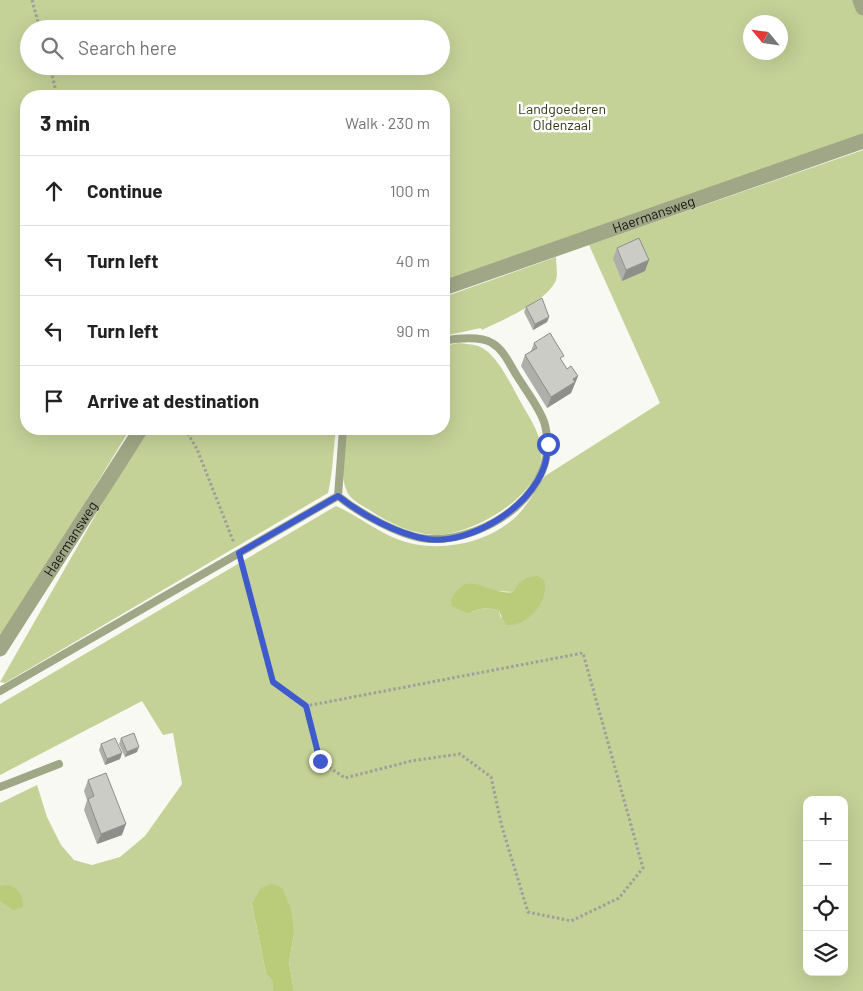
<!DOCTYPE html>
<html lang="en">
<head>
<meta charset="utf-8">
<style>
	:root { --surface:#fff; --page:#f6f6f6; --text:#222; --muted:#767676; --line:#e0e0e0 }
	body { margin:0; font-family:Barlow,sans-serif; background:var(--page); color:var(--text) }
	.controls { position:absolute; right:15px; bottom:15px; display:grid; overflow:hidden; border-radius:10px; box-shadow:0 5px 20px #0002 }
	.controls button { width:45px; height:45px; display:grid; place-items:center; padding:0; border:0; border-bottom:1px solid var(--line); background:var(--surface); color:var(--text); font:25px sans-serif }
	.compass { position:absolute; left:743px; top:15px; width:45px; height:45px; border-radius:50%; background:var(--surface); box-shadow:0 5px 20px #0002; rotate:299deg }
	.stop { position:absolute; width:15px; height:15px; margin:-11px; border:4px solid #3e5acc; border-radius:50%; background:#fff }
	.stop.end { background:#3e5acc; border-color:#fff; box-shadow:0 1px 5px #0008 }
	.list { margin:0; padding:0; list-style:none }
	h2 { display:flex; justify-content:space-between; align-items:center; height:65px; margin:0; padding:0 20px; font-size:21px }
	h2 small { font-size:16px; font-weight:400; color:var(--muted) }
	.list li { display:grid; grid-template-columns:32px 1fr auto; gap:15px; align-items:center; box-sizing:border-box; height:70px; padding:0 20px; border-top:1px solid var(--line) }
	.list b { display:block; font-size:19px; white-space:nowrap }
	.list em { font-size:16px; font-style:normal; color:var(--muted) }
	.icon { flex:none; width:28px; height:28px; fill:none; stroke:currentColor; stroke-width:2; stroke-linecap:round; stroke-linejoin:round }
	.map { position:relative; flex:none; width:863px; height:991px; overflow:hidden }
	.search { position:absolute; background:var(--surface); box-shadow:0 5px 20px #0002; left:20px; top:20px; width:430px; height:55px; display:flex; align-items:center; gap:12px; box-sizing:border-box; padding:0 18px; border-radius:28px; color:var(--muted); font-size:19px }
	.panel { position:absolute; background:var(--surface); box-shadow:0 5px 20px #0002; left:20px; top:90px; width:430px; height:345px; border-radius:20px }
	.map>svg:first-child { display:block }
</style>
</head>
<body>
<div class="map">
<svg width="863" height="991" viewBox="0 0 863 991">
	<rect width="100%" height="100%" fill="#f8f9f3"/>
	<path fill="#c4d197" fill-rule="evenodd" d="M0,0H863V134L444,284V96H26V429H130L0,642ZM750,22H780V52H750ZM29,29H441V66H29Z
		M863,150V991H294L289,962L294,934L252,904L266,973L273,982V991H0V803L37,785L47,817L61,845L74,860L92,865L120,857L145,836L182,784L173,733L163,735L142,701L0,775V704L336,506C357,515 376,531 397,539C433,553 479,546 510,522C525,510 535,492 545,476L660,403L589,245ZM495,591L514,592L501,618L499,611C487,607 479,608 468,614L459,609ZM807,800H844V972H807Z
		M556,257C556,264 558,274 556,280C547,302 502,320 482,330L481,328L444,336V297Z
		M459,343C465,344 472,344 478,346C496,352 510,383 519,399C527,414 539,430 541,447C549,492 473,536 434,535C412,534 389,523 371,511C362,505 349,500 346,489C340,475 344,444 346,429H444V346Z
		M150,429H336C333,451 333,472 328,493L5,683L0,682L111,488Z"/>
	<path fill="#bacb7a" d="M538,576L544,580C550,601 528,627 506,625L499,611C487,607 479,608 468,614L452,606L451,600C469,566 485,596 514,592C518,580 526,577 538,576Z
		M272,884L282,888L291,909L294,934L289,962L294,991H273V982L266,973L252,904L261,888Z
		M7,885C19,888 23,895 23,907L13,910L0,901V886Z"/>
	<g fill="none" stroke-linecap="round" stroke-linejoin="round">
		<path stroke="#9e9e9a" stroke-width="3" stroke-dasharray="2.5 2.5" stroke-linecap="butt" d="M32,0L40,29
			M50,66L57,96
			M185,429L197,449L234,543
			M242,565L273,683L306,706L320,761L345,778L411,761L460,754L491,777L502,827L528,912L571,921L619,898L643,868L583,653L306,706"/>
		<path stroke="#9fa786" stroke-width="8" d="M338,496C359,513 403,538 430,539C488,541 562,490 545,425C542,411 525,389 517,376C510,365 504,350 492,343C481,336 456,338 444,341
			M338,496L343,429
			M0,691L338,496
			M0,787L59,764"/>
		<g stroke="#9fa786" stroke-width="15">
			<path d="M860,0L863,8"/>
			<path id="s1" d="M444,288L863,141"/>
			<path id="s2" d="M0,649L141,429"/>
		</g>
	</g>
	<path fill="#afafaa" d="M617,248L645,271L622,281L613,259Z
		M526,307L549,317L547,322L533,330L524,312Z
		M534,343L562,361L567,369L578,376L571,393L547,408L521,366L525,355L531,351Z
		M121,738L137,752L125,757L119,744Z
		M101,744L122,753L120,759L105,765L99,750Z
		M88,780L122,835L97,844L84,810L87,800L84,791Z"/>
	<path fill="#8e8f8b" d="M649,260L645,271L622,281L626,270Z
		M549,317L547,322L533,330L535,324Z
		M578,376L571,393L547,408L551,397L573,379Z
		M139,747L137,752L125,757L127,752Z
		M122,753L120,759L105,765L107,759Z
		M126,824L122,835L97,844L101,834Z"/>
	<path fill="#cbccc6" stroke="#8e8f8b" d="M639,238L649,260L626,270L617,248Z
		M542,298L549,317L535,324L526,307Z
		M550,333L564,356L560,358L567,369L571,366L578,376L573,379L575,382L551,397L525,355L537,348L534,343Z
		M134,733L139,747L127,752L121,738Z
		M115,738L122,753L107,759L101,744Z
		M106,773L126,824L101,834L88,799L94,796L88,780Z"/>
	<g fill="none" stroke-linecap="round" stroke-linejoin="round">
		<path stroke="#3e5acc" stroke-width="6" d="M320,761L306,706L273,682L239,553L338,496C362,515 397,534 427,539C470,545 530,508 544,467C547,460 547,451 548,444"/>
	</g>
	<g text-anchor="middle" stroke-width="5" stroke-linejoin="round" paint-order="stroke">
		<g font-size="14" fill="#303714" stroke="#fff">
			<text x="562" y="114">Landgoederen<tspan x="562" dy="16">Oldenzaal</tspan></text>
		</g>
		<g font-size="14" fill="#141412" stroke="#fff">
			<text dy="5" stroke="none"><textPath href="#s1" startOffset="222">Haermansweg</textPath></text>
			<text dy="5" stroke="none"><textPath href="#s2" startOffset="131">Haermansweg</textPath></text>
		</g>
	</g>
</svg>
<div class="controls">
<button>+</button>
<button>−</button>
<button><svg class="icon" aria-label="locate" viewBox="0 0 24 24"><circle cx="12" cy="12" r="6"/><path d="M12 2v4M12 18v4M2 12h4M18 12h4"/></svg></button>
<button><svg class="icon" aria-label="layers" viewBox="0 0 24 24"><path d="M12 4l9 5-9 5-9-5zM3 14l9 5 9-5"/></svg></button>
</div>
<svg class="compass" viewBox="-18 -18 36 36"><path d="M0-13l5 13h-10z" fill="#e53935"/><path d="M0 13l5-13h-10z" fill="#767676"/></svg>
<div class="stop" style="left:548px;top:444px"></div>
<div class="stop end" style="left:320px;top:761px"></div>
<div class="search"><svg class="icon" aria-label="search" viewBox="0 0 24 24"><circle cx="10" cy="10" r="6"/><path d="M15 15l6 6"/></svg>Search here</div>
<section class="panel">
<h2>3 min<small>Walk · 230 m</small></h2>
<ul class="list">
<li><svg class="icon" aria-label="ahead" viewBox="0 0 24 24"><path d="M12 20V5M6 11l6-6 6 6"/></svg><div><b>Continue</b></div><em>100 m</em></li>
<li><svg class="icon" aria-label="left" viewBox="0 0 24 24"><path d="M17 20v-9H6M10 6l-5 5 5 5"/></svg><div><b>Turn left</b></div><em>40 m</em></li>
<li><svg class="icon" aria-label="left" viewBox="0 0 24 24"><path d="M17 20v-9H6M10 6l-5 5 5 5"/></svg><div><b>Turn left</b></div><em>90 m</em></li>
<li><svg class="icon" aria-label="arrive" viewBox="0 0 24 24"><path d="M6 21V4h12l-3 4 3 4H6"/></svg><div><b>Arrive at destination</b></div></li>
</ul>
</section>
</div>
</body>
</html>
